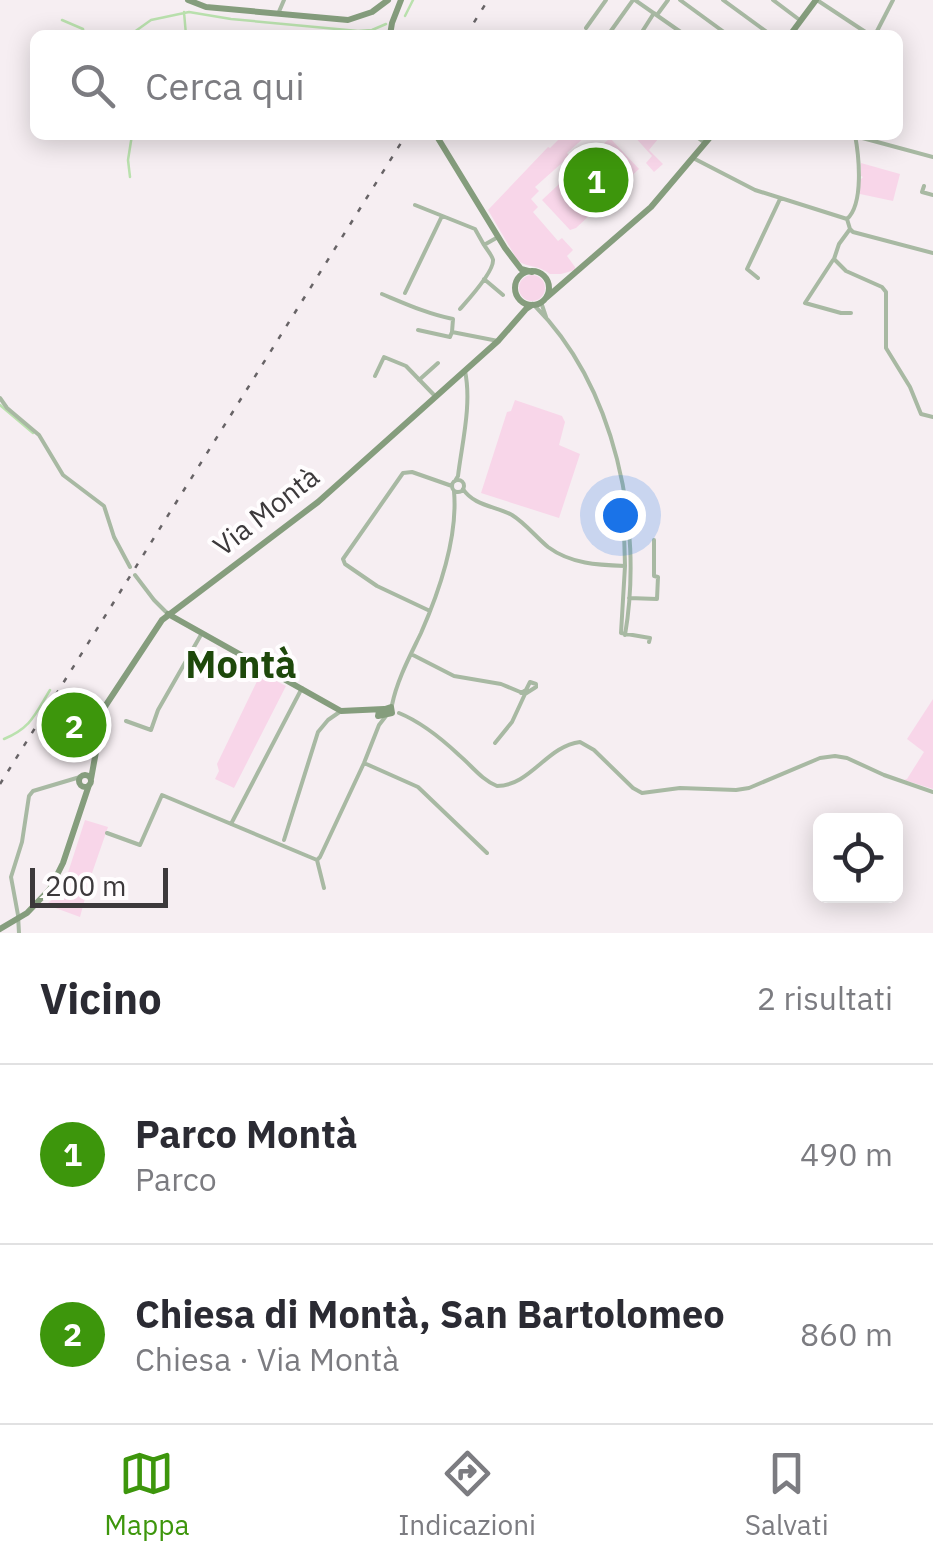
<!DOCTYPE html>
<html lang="it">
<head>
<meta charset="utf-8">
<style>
	:root { --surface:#fff; --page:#f2f2f3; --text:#2b2b33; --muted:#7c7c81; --line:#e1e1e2; --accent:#3d960c }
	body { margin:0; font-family:"IBM Plex Sans",sans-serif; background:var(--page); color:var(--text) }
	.controls { position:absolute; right:30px; bottom:30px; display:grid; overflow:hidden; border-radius:15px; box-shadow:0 5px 25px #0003 }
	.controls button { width:90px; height:90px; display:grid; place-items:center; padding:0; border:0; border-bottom:2px solid var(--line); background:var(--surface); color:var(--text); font:50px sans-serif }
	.scale { position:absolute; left:30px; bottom:25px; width:138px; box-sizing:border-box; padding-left:10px; border:5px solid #3c393b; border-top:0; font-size:28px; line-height:35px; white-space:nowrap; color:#3c393b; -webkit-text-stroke:8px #fffdfe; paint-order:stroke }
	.you { position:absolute; left:620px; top:515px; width:35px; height:35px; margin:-25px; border:8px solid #fff; border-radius:50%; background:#1a73e8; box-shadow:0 0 0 15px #1a73e833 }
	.badge { display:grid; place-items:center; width:65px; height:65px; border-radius:50%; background:var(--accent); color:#fff; font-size:32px; font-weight:700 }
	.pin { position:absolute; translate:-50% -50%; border:5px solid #fff; box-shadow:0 2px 10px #0006 }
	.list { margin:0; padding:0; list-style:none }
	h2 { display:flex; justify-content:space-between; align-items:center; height:130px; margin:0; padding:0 40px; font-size:42px }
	h2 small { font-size:32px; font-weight:400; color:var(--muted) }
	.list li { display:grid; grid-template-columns:65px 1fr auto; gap:30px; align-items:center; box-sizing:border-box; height:180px; padding:0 40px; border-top:2px solid var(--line) }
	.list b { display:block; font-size:38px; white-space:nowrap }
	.list p { margin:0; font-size:32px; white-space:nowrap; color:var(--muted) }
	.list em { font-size:32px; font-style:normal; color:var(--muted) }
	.icon { flex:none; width:55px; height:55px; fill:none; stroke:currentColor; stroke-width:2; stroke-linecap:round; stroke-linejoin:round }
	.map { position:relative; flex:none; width:933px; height:933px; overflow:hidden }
	.search { position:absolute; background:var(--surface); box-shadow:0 5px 25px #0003; left:30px; right:30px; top:30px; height:110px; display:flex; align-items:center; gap:25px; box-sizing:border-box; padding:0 35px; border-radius:15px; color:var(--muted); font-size:38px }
	.sheet { height:490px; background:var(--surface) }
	nav { display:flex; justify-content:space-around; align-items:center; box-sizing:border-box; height:140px; border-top:2px solid var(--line); background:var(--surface); font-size:28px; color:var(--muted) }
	nav a { display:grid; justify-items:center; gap:5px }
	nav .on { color:var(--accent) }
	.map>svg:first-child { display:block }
</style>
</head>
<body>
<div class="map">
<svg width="933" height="933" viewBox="0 0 933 933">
	<rect width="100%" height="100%" fill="#f6eef2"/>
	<path fill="#f8d6e9" d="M563,135H587L567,153L579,166L610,138L639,169L576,228L570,230L542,200L572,172L563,162L535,187L539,191L531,199L538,207L533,212L558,241L562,238L573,250L567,256L575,267V270L561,274H550C539,265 529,268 518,261L488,210L548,147L550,148Z
		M633,135H654L658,139L649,150L663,164L654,172L646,163L652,156Z
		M861,163L900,174L893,201L860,194V180L863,177L861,176Z
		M519 288a13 13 0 1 1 26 0a13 13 0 1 1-26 0Z
		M515,400L562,416L565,422L559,445L580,454L559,518L481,493L507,412L511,411Z
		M261,673L286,686L234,788L215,779L219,771L217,764Z
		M933,699V789L904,780L907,779L924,752L907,739Z
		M85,820L108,827L91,876L80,917L50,906L48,903L58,895L64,885Z"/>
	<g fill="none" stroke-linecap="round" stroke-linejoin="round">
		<path stroke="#bae1ae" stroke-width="2.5" d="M184,12L186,35
			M405,16L413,0
			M62,20L83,29L84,35
			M130,35L151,20L189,12L231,19L358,31L372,30L386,24
			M130,177L128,160L132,135
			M0,405L33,433
			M4,739C32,727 35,714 50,690"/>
		<path stroke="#a8b9a3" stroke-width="4" d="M635,0L685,35
			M680,0L728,35
			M723,0L771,35
			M773,0L801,21
			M817,0L870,35
			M278,14L284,0
			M657,15L668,0
			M586,28L606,0
			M608,35L633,0
			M640,35L654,13
			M875,35L893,0
			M694,135L705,143
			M855,136L933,157
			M693,158L755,190L847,219
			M924,186L922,192L933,195
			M415,205L475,229L484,245
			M847,219L850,229L853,232L933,253
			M847,219C864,204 859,156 855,135
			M850,229L839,244L834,259L846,271L882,287L886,292V348L910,387L921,414L933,417
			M833,260L805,303L841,313H851
			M758,278L747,269L780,199
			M484,279L503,295
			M405,293L442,216
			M382,294C406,304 428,314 453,319L452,332L498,341
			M541,302L546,317
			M534,305C615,386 644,525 625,635
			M460,309C468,300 494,272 493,260C493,257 486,248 484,245L498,237
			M418,330L450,337L452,332
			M375,376L384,357L406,366L435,396
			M419,380L438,363
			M0,398L7,408L39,435L63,475L104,506L114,537L130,567
			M452 486a6 6 0 1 1 12 0a6 6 0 1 1-12 0Z
			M455,481L458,476C462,443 472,404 465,371
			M463,489C474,506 496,506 512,515C525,523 536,537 548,547C571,564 598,565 625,566
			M623,495L625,566L621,633L650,638L649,642
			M135,575L154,600L168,614
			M629,598L657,599L658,577L654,576V540
			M430,611L377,586L345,564L343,559L403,473L412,472L452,486
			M411,654L454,676L501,684L525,694L536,687
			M521,693L526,690L530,682L536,684V687
			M392,705C397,680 410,656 421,633C439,592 458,536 454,491
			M399,713C421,722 442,739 459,755C472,766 482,780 497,786C530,786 547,746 580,742L594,750L633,788L642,793L680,788L736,790L749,788L820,758L835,756L847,758L884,775L933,792
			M126,721L151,730L158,710L202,633
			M495,743L512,722L525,694
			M364,763L418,787L487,853
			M231,824L302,688
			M107,833L140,845L162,795L317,860
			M284,840L318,732L328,720L341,711
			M317,860L320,857L364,763L379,725L386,716
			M317,860L324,888
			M19,933L18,915L11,877L22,842L29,796L33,791L80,777"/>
		<path stroke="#859d7d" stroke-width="6" d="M188,0L206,7L348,20L372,12L388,0
			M390,35L392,23L401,0
			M790,35L816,0
			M436,135L505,248L521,269L532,272
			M515 288a17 17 0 1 1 34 0a17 17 0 1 1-34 0Z
			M546,298L651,207L712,135
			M168,614L341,711L384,709
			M391,707L392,713L378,716L379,711Z
			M79 781a6 6 0 1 1 12 0a6 6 0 1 1-12 0Z
			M91,779L104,708L162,620L318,502L498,341L526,309L532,305
			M50,889L63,863L89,785"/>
		<path stroke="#676366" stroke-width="2.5" stroke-dasharray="5 10" stroke-linecap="butt" d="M466,35L488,0
			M0,784L406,135"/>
		<path stroke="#859d7d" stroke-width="6" d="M0,929L27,913L50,889"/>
	</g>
	<g text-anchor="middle" stroke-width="8" stroke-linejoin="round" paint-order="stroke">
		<g font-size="28" fill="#3c393b" stroke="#fffdfe">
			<text transform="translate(266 511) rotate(-38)" y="10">Via Montà</text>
		</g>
		<g font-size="38" font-weight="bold" fill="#1e480b" stroke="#fffdfe">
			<text x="241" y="678">Montà</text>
		</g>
	</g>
</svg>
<div class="controls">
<button><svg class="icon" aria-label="locate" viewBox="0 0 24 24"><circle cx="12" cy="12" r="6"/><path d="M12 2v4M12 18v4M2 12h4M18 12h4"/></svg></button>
</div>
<div class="scale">200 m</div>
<div class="you"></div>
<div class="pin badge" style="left:596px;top:180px">1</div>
<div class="pin badge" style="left:74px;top:725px">2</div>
<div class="search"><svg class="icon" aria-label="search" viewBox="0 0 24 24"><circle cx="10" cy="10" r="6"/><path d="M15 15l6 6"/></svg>Cerca qui</div>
</div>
<section class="sheet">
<h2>Vicino<small>2 risultati</small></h2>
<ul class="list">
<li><span class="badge">1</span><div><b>Parco Montà</b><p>Parco</p></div><em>490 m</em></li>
<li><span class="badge">2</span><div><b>Chiesa di Montà, San Bartolomeo</b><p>Chiesa · Via Montà</p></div><em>860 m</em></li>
</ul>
</section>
<nav>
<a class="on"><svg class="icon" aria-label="map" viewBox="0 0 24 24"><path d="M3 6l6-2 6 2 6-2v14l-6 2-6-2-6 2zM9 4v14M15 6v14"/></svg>Mappa</a>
<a><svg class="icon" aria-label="directions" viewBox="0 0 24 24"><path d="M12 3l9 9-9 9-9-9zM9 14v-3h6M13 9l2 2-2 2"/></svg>Indicazioni</a>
<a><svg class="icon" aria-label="saved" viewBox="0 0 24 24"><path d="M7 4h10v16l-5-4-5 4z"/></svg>Salvati</a>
</nav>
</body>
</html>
